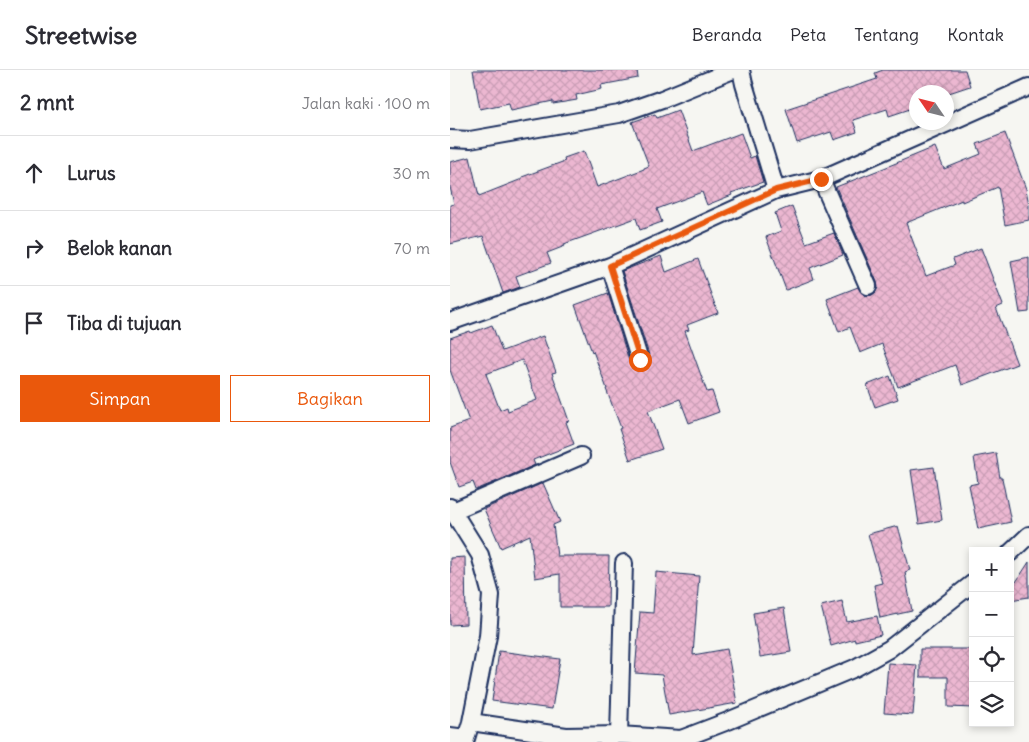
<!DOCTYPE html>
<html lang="id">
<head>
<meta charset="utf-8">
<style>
	:root { --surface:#fff; --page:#f7f7f7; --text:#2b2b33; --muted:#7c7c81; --line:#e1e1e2; --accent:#ea580c }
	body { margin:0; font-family:Delius,sans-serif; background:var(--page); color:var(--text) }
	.controls { position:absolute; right:15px; bottom:15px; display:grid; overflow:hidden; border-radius:0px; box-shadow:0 2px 8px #0003 }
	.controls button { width:45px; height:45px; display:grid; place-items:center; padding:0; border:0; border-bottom:1px solid var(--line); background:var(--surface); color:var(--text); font:25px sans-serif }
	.compass { position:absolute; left:459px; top:15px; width:45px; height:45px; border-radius:50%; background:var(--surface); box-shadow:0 2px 8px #0003; rotate:305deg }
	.stop { position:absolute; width:15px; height:15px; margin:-11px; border:4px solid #ea580c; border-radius:50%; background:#fff }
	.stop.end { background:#ea580c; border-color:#fff; box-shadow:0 1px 5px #0008 }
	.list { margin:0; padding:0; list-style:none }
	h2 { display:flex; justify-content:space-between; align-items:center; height:65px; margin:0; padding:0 20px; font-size:21px }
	h2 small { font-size:16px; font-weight:400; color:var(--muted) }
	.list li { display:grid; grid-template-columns:32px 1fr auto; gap:15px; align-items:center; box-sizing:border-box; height:75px; padding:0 20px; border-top:1px solid var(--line) }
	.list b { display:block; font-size:19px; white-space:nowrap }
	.list em { font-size:16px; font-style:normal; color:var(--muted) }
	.actions { display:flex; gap:10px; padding:15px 20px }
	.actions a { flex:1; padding:11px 0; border:1px solid var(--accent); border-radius:0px; text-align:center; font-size:18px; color:var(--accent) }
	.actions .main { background:var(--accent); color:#fff }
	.icon { flex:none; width:28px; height:28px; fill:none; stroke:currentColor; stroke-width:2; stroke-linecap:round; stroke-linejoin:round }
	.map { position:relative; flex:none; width:579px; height:672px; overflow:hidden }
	header { display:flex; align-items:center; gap:30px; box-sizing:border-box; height:70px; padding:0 25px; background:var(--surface); border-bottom:1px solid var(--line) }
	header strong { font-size:24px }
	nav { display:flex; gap:28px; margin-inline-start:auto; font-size:18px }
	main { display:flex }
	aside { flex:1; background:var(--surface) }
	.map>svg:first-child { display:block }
</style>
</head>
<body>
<header>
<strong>Streetwise</strong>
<nav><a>Beranda</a><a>Peta</a><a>Tentang</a><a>Kontak</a></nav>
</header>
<main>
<aside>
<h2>2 mnt<small>Jalan kaki · 100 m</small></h2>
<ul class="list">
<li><svg class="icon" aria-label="ahead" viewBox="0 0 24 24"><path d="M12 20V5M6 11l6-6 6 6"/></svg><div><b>Lurus</b></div><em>30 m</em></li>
<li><svg class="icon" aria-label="right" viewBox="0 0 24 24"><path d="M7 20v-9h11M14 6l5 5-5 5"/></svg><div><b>Belok kanan</b></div><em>70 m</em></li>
<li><svg class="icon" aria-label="arrive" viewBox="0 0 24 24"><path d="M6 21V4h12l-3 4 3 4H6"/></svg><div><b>Tiba di tujuan</b></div></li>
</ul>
<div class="actions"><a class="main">Simpan</a><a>Bagikan</a></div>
</aside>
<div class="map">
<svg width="579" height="672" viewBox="0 0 579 672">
	<defs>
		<pattern id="building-cross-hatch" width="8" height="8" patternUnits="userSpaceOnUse" patternTransform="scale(1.25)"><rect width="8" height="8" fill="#ecb7d1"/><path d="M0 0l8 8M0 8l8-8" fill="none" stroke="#ca9eb6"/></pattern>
	</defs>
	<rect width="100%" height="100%" fill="#f6f6f2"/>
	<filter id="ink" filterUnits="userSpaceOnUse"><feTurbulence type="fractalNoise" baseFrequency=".02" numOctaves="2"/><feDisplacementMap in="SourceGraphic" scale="10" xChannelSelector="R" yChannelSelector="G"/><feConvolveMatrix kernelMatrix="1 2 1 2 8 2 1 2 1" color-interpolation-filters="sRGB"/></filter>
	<g filter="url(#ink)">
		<path fill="url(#building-cross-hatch)" stroke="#1b2f5e" fill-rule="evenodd" d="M23,0H187L188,8L151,15L152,19L126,25L127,30L103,34V31L61,40L59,33L30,39Z
			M433,0H515L520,16L496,24V22H466V37L439,46L437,39L403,50L407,62L384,70L381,62L347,73L336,39L427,9L425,3Z
			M228,40L243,81L291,63L300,88L305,86L313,112L281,123L282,125L257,135L252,122L207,139L212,152L190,160L186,148L114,174L115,176L97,183L101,193L66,206L70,217L53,223L33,166L0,174V135L4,134L0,117V92L20,87L29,126L72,109V107L115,91L114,88L134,81L147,117L194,99V98L199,96L182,52L205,44L207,48Z
			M555,63L576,119L579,135V150L555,155L548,117L512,132V130L456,153L476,206L505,195L503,189L531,178L553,235L546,238L567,294L512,315L505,295L448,317L432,274L410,283L400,257L389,262L377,229L408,217L413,224L416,226L422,225L426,222L428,217L427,212L386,117L434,98L485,77L494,99L531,84L527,74Z
			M342,136L356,173L384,163L393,185L360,198L364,209L336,220L316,167L331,161L325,143Z
			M211,186L216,202L248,189L268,243L237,255L239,260L235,261L257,322L262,321L269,342L239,353L230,329L198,341L212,379L180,390L169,359L171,358L156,319H157L143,281L142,282L125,235L158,223L180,294L183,298L187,301L193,300L198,297L200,294V288L172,201Z
			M579,187V242L570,243L561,191Z
			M42,255L52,281L93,266L106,302L102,303L119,351L116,352L124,374L83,390L85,395L26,420L23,412L9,417L0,392V358L19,351L0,300V268L20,261L21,263ZM72,290L87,330L58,341L57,337L50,340L36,304Z
			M440,306L448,329L425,337L417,315Z
			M546,383L550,408H552L561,452L528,459L519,415L528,413L524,387Z
			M484,397L492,450L469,454L461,400Z
			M93,413L110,452L103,455L107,486H159L158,537H110V504L85,508L80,465L51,478L34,439Z
			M448,456L460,500L455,502L462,541L430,548L424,515L432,513L418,464Z
			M15,487L16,554L0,555V488Z
			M579,492V527L560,530V513L566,512Z
			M206,502L249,506L243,585L277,579L287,633L219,645L212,605L185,603L190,542L203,543Z
			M392,531L397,552L427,546L431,565L405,571V569L381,576L371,536Z
			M334,538L341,582L310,587L303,543Z
			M470,579H523V638L498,637V607H470Z
			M49,581L110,589L102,639L42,631Z
			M438,593L467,595L463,645L434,643Z"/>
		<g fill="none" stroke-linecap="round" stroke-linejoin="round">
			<defs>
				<path id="minor" d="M291,0L294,14L326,120
					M0,69L20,70L169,44L212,29L283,0
					M371,109L418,216
					M160,196L190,291
					M0,252L160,196L326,120L371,109L579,17
					M0,437L30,485L41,525L38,566L21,652L15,672
					M3,441L131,386
					M560,483L579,465
					M21,652L116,666L169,665L231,669L278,651L405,598L439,579L523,513
					M169,665L174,493
					M0,666L16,668"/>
			</defs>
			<use href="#minor" stroke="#1b2f5e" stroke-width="20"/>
			<use href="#minor" stroke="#f6f6f2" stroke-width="16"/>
		</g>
	</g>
	<g fill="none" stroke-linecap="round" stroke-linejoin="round" filter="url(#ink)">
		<path stroke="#ea580c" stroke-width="6" d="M190,290L160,196L326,120L371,109"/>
	</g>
</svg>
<div class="controls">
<button>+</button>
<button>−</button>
<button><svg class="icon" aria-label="locate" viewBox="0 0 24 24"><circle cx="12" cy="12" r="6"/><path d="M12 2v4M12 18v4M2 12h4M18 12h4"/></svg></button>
<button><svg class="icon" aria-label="layers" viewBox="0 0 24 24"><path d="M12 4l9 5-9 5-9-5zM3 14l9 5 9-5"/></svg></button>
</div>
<svg class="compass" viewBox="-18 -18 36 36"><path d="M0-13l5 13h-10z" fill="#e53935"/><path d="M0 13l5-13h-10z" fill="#7c7c81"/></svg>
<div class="stop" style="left:190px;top:290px"></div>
<div class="stop end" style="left:371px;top:109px"></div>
</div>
</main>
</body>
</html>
